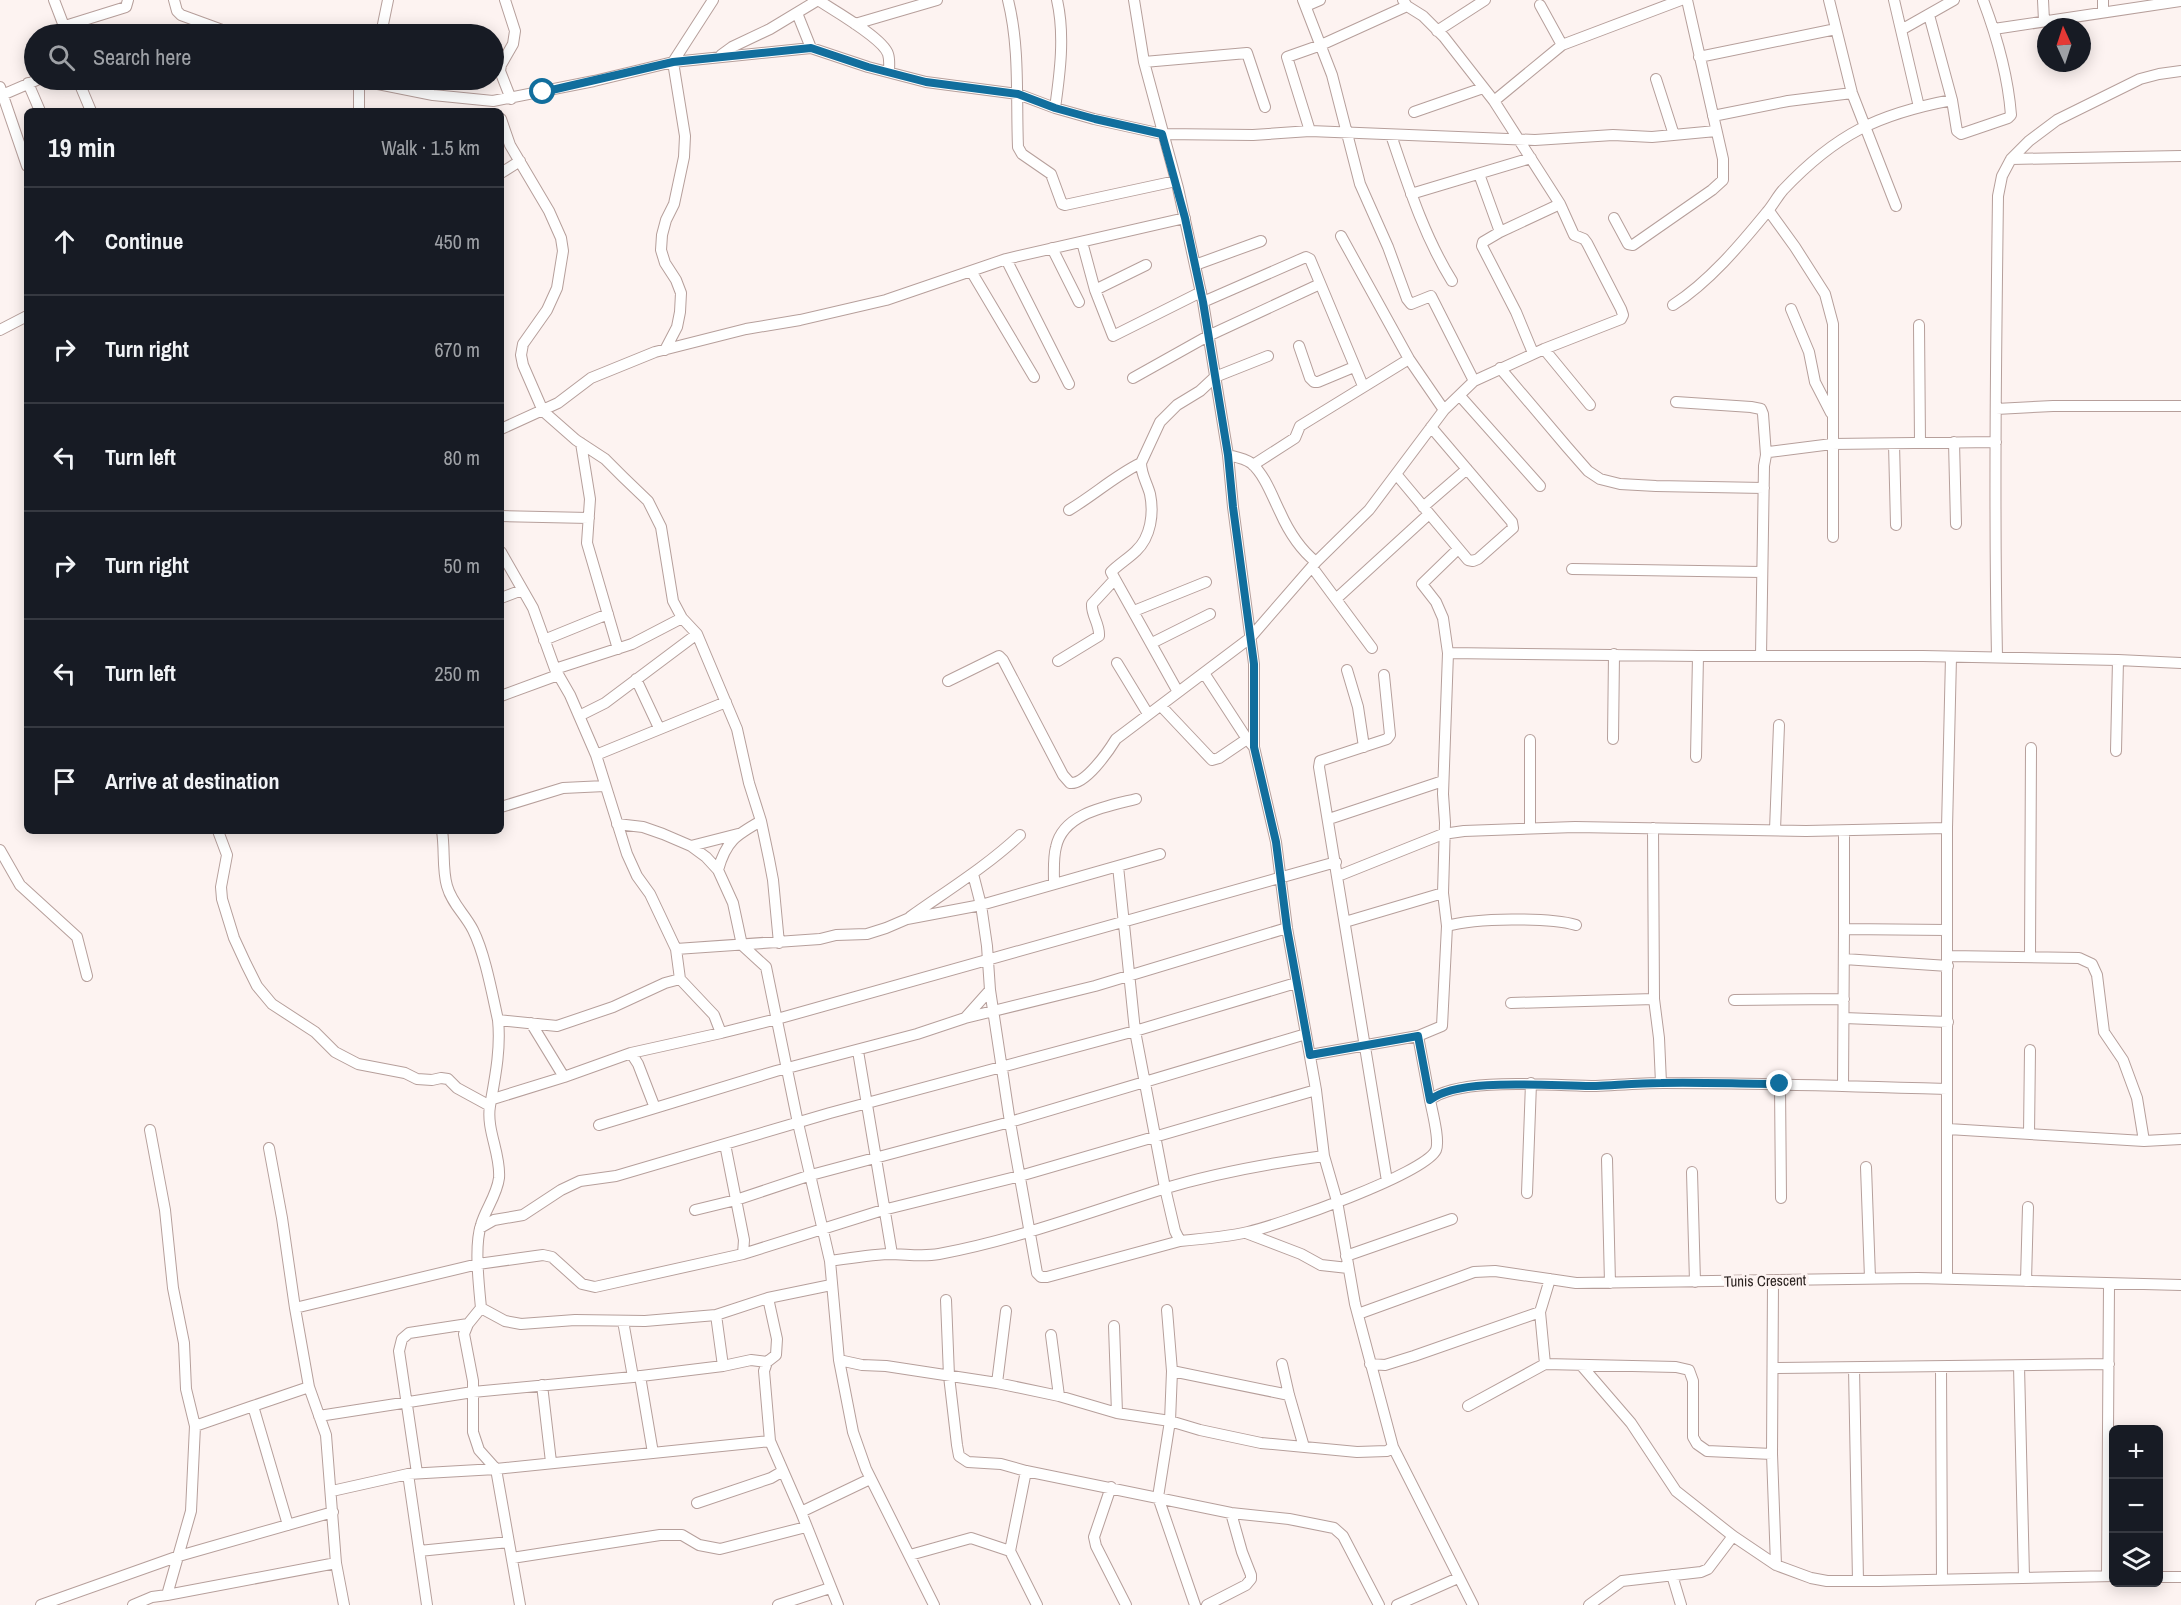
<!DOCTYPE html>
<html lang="en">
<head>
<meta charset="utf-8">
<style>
	:root { --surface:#171b24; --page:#242831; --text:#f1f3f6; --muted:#9ea1a6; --line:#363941 }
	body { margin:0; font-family:"Archivo Narrow",sans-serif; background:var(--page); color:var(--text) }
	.controls { position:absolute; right:18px; bottom:18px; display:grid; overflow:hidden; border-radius:9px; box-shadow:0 3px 15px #0003 }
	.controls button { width:54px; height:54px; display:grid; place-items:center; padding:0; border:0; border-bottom:2px solid var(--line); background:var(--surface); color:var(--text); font:30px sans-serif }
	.compass { position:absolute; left:2037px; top:18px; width:54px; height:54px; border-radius:50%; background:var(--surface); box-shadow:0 3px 15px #0003; rotate:357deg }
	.stop { position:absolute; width:18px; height:18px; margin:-14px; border:4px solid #116e9d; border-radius:50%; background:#fff }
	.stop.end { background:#116e9d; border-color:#fff; box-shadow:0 2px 6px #0008 }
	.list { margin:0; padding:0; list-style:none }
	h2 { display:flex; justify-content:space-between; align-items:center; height:78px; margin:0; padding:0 24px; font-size:26px }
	h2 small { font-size:20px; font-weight:400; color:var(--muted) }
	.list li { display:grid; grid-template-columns:39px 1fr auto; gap:18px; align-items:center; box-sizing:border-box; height:108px; padding:0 24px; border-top:2px solid var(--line) }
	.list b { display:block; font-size:22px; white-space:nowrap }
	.list em { font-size:20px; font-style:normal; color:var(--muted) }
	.icon { flex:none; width:33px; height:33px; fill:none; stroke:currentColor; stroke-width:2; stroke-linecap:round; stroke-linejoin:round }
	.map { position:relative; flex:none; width:2181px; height:1605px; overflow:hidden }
	.search { position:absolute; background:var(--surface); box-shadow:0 3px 15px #0003; left:24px; top:24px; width:480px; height:66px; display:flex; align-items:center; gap:15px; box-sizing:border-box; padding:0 21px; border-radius:33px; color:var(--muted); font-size:22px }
	.panel { position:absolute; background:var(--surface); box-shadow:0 3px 15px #0003; left:24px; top:108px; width:480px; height:726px; border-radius:9px }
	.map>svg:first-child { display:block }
</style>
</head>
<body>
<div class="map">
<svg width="2181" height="1605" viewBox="0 0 2181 1605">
	<rect width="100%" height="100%" fill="#fdf3f1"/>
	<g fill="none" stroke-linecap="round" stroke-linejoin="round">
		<defs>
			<path id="minor" d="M54,0L67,34
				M174,0L177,11L181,15L233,34
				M505,0L515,31L513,44L501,65L500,71L511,99
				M818,0C833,10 883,38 888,54C890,60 889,66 889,72
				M1008,0C1020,48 1016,98 1018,147L1022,154L1051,174L1062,204L1065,205L1176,181
				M1134,0L1144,62L1178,188L1203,302L1228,455L1233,507L1254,664V747L1276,842L1287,928L1316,1090L1324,1156L1337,1201L1355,1304L1393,1447L1473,1605
				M1303,0L1332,75L1360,184L1388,247L1407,299L1411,304L1431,296L1474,381
				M1829,0L1852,93L1896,206
				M1894,0L1919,107
				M2043,0L2044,21
				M2103,0V12
				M1540,5L1562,45L1681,0
				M1306,6L1320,0
				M797,13L811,48
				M1929,15L1952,100L1957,131L1961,134L2008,118L2011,115C2008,76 1997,37 1983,0
				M855,24L937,0
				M65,26L126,7L128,0
				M1994,29L2181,1
				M1901,30L1954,0
				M1437,31L1485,0
				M381,34L388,0
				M721,55L732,47L770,29L818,0
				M1699,57L1836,29
				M1144,62L1247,53L1265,107
				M1656,79L1674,135
				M78,80L91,111
				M358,80L433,95L493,101L594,81L673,62L811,48L868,67L926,82L1018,94L1055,108L1094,119L1162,134L1253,135L1310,131L1535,140L1613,135L1652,137L1716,131
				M359,80V111
				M28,83L40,111
				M0,87L27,166
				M0,96L37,80
				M1494,101L1562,45
				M1055,108C1060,73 1065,35 1057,0
				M1414,112L1483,88
				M1713,116L1788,101L1852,93
				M501,119L510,145L549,211L561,238L563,251L557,288L547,310L523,344L521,355L523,365L543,411L576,440L605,459L623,477L648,501L661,527L673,601L682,618L697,634L737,729L749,783L761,821L769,859L773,880L779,943
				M1310,131L1287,57L1321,45L1407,6
				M1391,135C1408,185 1424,236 1452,281
				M2011,159L2181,156
				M501,173L520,161
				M1479,174L1500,232L1560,204
				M1411,194L1531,158
				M1769,211L1795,247L1825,294L1833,324V537
				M1614,218L1628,244L1633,245L1712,190L1723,180V159L1687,0
				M1500,232L1483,242L1482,246L1516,312L1533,353
				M1341,236L1409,359L1444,410
				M1082,242L1095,290L1113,336L1201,292
				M1052,248L1079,302
				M1006,259L1069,384
				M1195,265L1261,241
				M971,271L1034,377
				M1095,290L1146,265
				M1203,302L1306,257L1310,259L1363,386
				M1673,305C1709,282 1740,245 1767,212C1773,205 1777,197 1783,190C1836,134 1878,114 1952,100
				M1791,309L1809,352L1815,382L1831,413
				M1919,325L1920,443
				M0,330L27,316
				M1299,346L1310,378L1314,382H1318L1354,367
				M1544,349L1590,405
				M665,350L677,327L680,312L681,293L676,280L665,263L661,250L662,235L666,220L674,204L684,157L685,136L673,62L713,0
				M1500,368L1567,447L1588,471L1600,479L1620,484L1656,486L1764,488
				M1133,378L1208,336L1320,284
				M1460,396L1540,486
				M1676,402L1751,407L1761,409L1763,414L1766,455
				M1996,409L2053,406H2181
				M501,429L558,403L591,378L655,352L746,329L800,320L886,300L1006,259L1185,218
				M1954,442L1956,524
				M581,443L590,499L587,543L618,649
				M1894,444L1896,525
				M1228,455C1236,457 1244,458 1251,463C1265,475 1272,496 1280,512C1288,530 1301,550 1316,562
				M1253,465L1295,438L1300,426L1409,359
				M1396,474L1468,560L1473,561L1478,559L1513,528L1512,522L1431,427
				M1423,507L1467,469
				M1069,510C1094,495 1116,475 1141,463
				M501,516L589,518
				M501,552L533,608L555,669L570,695L596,755L627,854L637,876L650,894L676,949L680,979L714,1015L721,1033L631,1053L564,1077L531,1023
				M1312,567L1372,648
				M1572,569L1762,572
				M501,598L522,590
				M1336,599L1429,514
				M1134,611L1206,582
				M544,640L608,614
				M1152,643L1210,614
				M1448,653L1443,618L1436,602L1422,584L1458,549
				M1761,656L1764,466L1766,455L1769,452L1832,444L1996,442
				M1997,657C1994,504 1996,350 1998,196L2002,176L2011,159L2029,141L2057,120L2140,79L2159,74L2181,71
				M1058,661L1099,636C1100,624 1091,615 1092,604L1115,579
				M1117,663L1148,714
				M555,669L632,644L682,618
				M1347,670L1358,707L1364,747
				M1204,673L1247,739
				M1384,675L1390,735L1387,739L1320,761L1319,767L1387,1181
				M636,679L659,728
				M948,681L999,656L1003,660L1063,775L1070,783C1085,785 1108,752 1116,739L1250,638L1316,562L1369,510L1444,410L1474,381L1544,349L1621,319L1623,315L1621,309L1587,243L1584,239L1574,235L1560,204L1494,101L1444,37L1423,16L1407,6L1403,0
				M1178,692L1111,572C1119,564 1129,558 1136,551C1151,537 1154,513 1150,494C1147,483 1141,474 1141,463L1160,422L1177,405L1200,391L1215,377L1268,356
				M501,696L558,675
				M1161,706L1212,760L1219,758L1247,739L1254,747
				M579,716L605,703L697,634
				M1613,739L1614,654
				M1530,740V827
				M2116,751L2118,660
				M596,755L726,702
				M1696,757L1698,656
				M501,807L563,788L605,786
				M1329,819L1443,781
				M617,824L643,827L663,834L691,846L706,857L718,870L733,903L742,945L766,967L798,1123L830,1261L839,1360L853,1432L866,1469L934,1605
				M1653,828L1654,999L1659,1038L1661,1083
				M1775,830L1779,725
				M218,831L227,855L221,887L222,899L234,938L246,964L257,986L272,1004L315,1032L335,1052L358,1064L405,1073L417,1079L432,1080L441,1078L448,1079L457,1088L490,1106
				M442,831C445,849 442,869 447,886C452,904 465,914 473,930C485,954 492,993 498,1020L557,1026L613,1007L665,983L680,979
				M691,846L738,834
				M0,850L20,885L77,937L87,976
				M1118,866L1135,1031L1165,1188L1175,1231L1180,1241C1203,1239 1226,1237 1248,1232C1279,1225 1425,1174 1436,1150C1440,1140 1432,1111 1430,1100C1459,1076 1557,1086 1596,1086C1618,1085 1641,1083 1664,1083C1758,1083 1853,1086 1947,1089
				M718,870C726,841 736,835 761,821
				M973,874L981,905L987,946L990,990L1010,1122L1037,1273L1041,1277H1047L1180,1241
				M1338,876L1443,834L1464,831L1575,827L1806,831L1947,828
				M1054,884C1054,872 1053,858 1056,847C1063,813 1108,806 1136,799
				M910,917C948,890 987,866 1020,835
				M1345,922L1443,893
				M1447,926L1443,893L1445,823L1443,794L1448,653L1698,656H1923L2118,660L2181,663
				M1844,929V831
				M676,949L820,939L836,935L867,934L886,928L907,919L981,905L1160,854
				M1948,956L2079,958L2092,964L2097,975L2104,1032L2123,1060L2137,1098L2144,1141
				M2030,956L2031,748
				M1844,959L1948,966
				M1734,1000L1844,999
				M1511,1003L1654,999
				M965,1018L990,990
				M1844,1018L1948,1022
				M498,1020C501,1049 495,1078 490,1106C486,1130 501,1154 499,1178C497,1195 485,1210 481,1225C474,1246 479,1286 481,1308L468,1324L464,1334L473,1381V1432L479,1450L496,1469L520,1605
				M721,1033L777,1019L1336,862
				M1418,1036L1442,1026L1447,926C1475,918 1549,917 1576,925
				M858,1051L892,1254
				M631,1053L638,1064L655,1108L776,1071L917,1034L965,1018L1095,986L1287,928
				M1310,1055L1418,1036L1430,1100
				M1780,1085L1781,1198
				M1843,1086L1844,929L1947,930
				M493,1099L564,1077
				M599,1125L655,1108
				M1948,1129L2144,1141L2181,1139
				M2029,1134L2030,1050
				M725,1144L744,1240L743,1254L883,1210L1020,1176L1316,1090
				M269,1148L282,1218L295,1308L309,1387L326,1435L336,1563L344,1605
				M1607,1159L1610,1283
				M1866,1167L1870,1278
				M1692,1172L1695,1282
				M1527,1193L1531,1083
				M695,1210L736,1200L811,1175L1010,1122L1306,1034
				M480,1228L494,1220L523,1215L561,1190L580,1181L616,1176L830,1113L1135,1031L1296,983
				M1246,1233L1301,1254L1321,1265L1348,1268
				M1346,1256L1452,1219
				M830,1261C850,1258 869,1255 889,1254C906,1254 922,1257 939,1254C1015,1240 1089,1212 1163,1189C1215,1173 1271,1163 1324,1156
				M1947,1279V828L1951,657
				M1773,1281L1772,1454L1776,1565
				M2026,1281L2028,1207
				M768,1298L777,1339L776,1355L767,1362L764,1371L770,1441
				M946,1300L949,1376L957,1445L959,1456L968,1462L1001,1464L1026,1471L1231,1513L1289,1519L1334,1528L1343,1536L1379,1605
				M295,1308L478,1264L543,1255L552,1257L582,1284L595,1287L743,1254
				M481,1308L505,1321L521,1324L575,1320L645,1321L716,1315L768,1298L831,1285
				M1167,1310L1172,1371L1170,1421L1158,1497L1195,1605
				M1358,1314L1474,1272L1495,1271L1576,1283L1918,1278L2181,1285
				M716,1315L723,1366
				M623,1321L633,1377
				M1114,1326L1117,1413
				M1051,1335L1059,1396
				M839,1360L862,1365L886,1366L997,1383L1059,1396L1117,1413L1170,1421L1200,1430L1261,1443L1357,1452L1387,1451L1393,1447
				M1282,1364L1289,1395L1304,1447
				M1370,1364L1385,1365L1414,1356L1540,1312
				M1545,1364L1540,1312L1550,1279
				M1581,1365L1631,1423L1676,1491L1733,1536L1776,1565L1811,1578L1827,1581H1879L2114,1576
				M2019,1366L2024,1577
				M1941,1367L1942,1579
				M1773,1368L2109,1364
				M1854,1368L1858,1581
				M1172,1371L1289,1395
				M640,1376L653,1453
				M997,1383L1006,1311
				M542,1385L551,1462
				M1468,1406L1545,1364L1676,1367L1689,1370L1693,1381V1437L1697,1444L1707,1451L1772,1454
				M319,1416L473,1392L633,1377L723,1366L751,1360L767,1362
				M195,1426L253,1406
				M1026,1471L1010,1551L1037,1605
				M417,1473L399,1351L402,1339L409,1333L468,1324
				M408,1474L427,1605
				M1111,1487L1094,1537L1096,1546L1126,1605
				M332,1491L408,1474L496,1469L770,1441L801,1512L838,1605
				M697,1503L771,1478L783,1471
				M801,1512L870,1479
				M288,1525L253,1406L309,1387
				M419,1551L509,1542
				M910,1555L971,1538L1010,1551
				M512,1558L660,1535H682L699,1545L720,1549L806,1527
				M1672,1575L1681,1605
				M2107,1576L2109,1285
				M2158,1577H2181
				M167,1595L336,1563
				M41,1605L179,1556L333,1512
				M133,1605L152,1597L167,1595L191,1511L195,1426L186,1389L184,1343L173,1288L165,1210L150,1130
				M778,1605L830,1588
				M1207,1605L1246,1585L1251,1579V1575L1242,1552L1231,1513
				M1397,1605L1458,1578
				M1589,1605L1622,1581L1701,1572L1708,1569L1733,1536"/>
		</defs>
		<use href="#minor" stroke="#b69f9b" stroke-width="12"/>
		<use href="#minor" stroke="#fff" stroke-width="10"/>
	</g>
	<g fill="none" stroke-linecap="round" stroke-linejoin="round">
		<path stroke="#116e9d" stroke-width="8" d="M543,92L673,62L811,48L868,67L926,82L1018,94L1055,108L1095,119L1162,134L1185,218L1203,302L1228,455L1233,507L1254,664V747L1276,842L1287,928L1310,1055L1418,1036L1430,1100C1459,1076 1558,1087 1596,1086C1618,1085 1639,1083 1661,1083C1700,1082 1740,1084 1780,1084"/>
	</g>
	<g text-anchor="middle" stroke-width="6" stroke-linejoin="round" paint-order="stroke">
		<g font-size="15" fill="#281f1d" stroke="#fdf3f1">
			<text transform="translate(1765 1281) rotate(-1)" y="5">Tunis Crescent</text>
		</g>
	</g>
</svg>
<div class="controls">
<button>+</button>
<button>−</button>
<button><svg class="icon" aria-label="layers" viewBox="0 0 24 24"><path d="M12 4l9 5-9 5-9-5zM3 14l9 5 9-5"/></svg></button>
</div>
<svg class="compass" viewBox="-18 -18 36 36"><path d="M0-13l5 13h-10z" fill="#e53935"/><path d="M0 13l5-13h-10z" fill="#9ea1a6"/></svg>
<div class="stop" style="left:543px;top:92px"></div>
<div class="stop end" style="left:1780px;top:1084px"></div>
<div class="search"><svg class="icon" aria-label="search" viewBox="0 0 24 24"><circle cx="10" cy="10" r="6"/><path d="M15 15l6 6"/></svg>Search here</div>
<section class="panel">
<h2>19 min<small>Walk · 1.5 km</small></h2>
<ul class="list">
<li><svg class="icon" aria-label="ahead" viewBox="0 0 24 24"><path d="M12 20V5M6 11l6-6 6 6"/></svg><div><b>Continue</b></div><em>450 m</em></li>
<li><svg class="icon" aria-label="right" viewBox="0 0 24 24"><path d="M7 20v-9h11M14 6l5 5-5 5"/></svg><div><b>Turn right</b></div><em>670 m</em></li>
<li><svg class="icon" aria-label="left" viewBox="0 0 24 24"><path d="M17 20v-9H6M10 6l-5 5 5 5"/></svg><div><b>Turn left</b></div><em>80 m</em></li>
<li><svg class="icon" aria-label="right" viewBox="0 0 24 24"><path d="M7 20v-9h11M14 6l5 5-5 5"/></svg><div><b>Turn right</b></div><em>50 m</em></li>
<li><svg class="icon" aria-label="left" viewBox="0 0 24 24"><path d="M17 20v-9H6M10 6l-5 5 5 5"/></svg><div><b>Turn left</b></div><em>250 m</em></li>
<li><svg class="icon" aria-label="arrive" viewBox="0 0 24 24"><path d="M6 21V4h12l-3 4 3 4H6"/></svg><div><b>Arrive at destination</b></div></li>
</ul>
</section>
</div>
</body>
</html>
